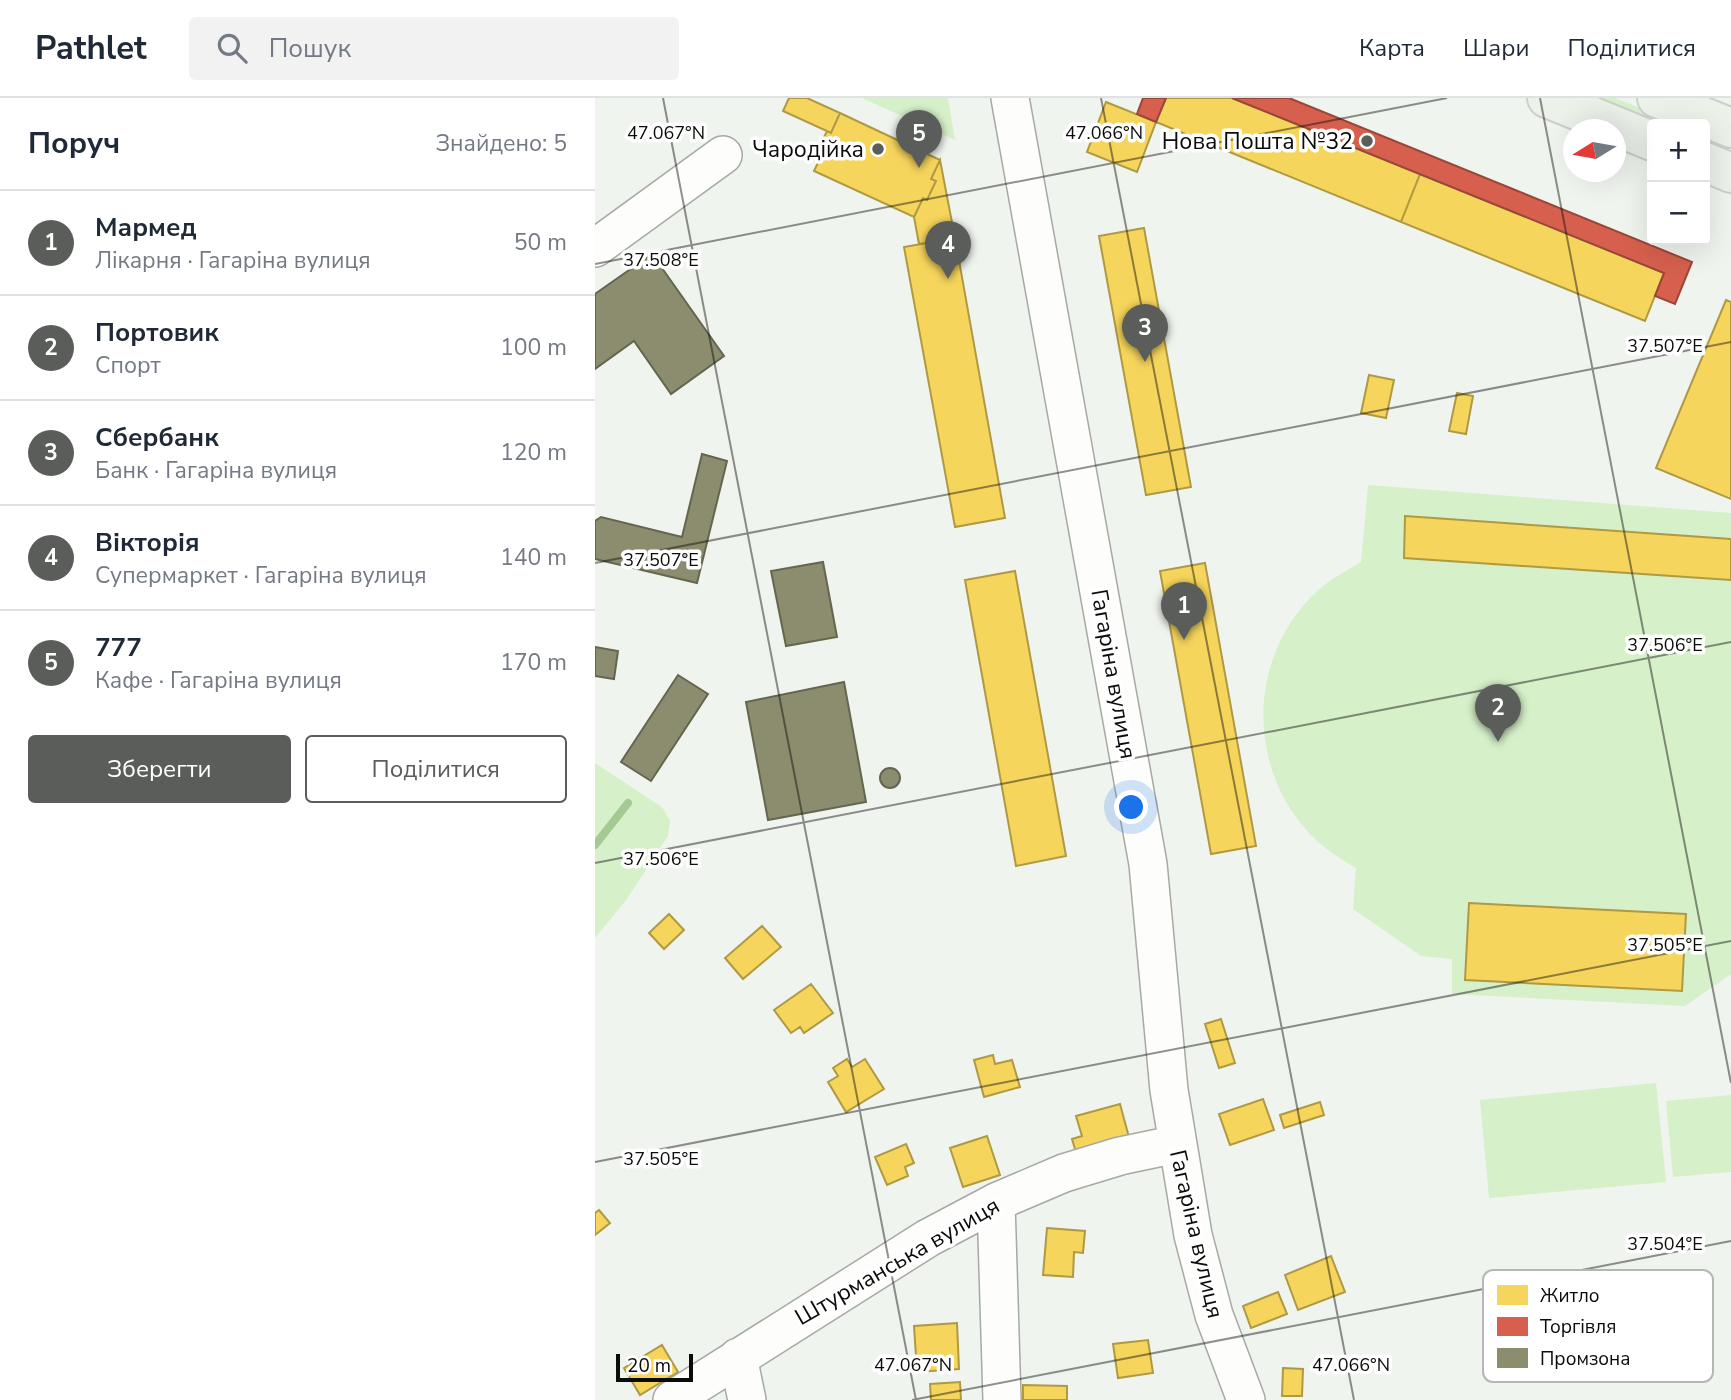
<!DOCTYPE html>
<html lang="uk">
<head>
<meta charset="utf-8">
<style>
	:root { --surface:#fff; --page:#f2f2f3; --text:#1f2937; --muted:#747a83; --line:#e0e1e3; --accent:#5a5d59 }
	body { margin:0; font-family:"Nunito Sans",sans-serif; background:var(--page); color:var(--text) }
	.controls { position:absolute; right:21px; top:21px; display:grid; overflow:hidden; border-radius:7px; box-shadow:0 7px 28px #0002 }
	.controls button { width:63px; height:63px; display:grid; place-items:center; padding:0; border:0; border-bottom:2px solid var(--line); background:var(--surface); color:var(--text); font:35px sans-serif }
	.compass { position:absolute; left:968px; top:21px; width:63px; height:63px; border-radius:50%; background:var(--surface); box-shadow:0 7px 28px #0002; rotate:259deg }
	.scale { position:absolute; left:21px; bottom:18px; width:77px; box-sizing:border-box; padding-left:7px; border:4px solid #0a0c09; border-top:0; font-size:19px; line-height:24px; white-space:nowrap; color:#0a0c09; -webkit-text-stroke:5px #fff; paint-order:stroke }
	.you { position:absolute; left:537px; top:710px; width:24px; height:24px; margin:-18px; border:5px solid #fff; border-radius:50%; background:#1a73e8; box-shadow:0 0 0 10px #1a73e833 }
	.badge { display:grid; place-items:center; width:46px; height:46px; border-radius:50%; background:var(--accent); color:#fff; font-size:23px; font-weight:700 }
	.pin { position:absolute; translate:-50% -58px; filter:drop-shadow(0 2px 4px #0008) }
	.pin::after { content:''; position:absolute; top:37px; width:24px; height:21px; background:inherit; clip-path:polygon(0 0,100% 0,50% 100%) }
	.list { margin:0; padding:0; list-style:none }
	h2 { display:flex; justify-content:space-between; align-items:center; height:91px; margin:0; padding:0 28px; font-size:30px }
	h2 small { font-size:23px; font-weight:400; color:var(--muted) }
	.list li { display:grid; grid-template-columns:46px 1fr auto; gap:21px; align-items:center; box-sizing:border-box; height:105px; padding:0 28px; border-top:2px solid var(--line) }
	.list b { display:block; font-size:26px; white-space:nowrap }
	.list p { margin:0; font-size:23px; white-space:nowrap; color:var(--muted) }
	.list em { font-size:23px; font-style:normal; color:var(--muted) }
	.actions { display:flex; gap:14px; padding:21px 28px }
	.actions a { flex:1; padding:16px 0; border:2px solid var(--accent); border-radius:7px; text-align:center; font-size:24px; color:var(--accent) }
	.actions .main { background:var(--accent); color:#fff }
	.icon { flex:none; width:38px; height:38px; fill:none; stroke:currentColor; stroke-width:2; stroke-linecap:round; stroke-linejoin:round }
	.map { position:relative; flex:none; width:1136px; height:1302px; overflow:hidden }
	header { display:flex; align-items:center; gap:42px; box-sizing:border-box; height:98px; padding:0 35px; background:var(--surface); border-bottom:2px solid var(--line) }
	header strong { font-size:33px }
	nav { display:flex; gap:38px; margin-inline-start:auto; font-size:24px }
	.search { width:490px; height:63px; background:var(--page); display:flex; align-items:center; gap:18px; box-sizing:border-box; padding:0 24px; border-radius:7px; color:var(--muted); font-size:26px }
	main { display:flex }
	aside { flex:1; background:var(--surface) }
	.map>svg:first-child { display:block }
</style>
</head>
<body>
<header>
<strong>Pathlet</strong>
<div class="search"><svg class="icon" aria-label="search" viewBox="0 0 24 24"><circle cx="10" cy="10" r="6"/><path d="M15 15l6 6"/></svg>Пошук</div>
<nav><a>Карта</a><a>Шари</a><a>Поділитися</a></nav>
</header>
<main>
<aside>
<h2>Поруч<small>Знайдено: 5</small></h2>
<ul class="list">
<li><span class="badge">1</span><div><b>Мармед</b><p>Лікарня · Гагаріна вулиця</p></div><em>50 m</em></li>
<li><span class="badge">2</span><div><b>Портовик</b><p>Спорт</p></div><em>100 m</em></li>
<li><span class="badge">3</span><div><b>Сбербанк</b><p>Банк · Гагаріна вулиця</p></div><em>120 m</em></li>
<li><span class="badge">4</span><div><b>Вікторія</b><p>Супермаркет · Гагаріна вулиця</p></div><em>140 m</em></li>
<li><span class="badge">5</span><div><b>777</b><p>Кафе · Гагаріна вулиця</p></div><em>170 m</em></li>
</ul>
<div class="actions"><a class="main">Зберегти</a><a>Поділитися</a></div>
</aside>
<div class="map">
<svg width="1136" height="1302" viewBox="0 0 1136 1302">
	<rect width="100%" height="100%" fill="#f0f4ee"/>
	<path fill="#d6f0ca" d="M267,0H353L360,42Z
		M993,0H1020L1085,26H1058Z
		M773,387L1136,415V876L1090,908L857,896V861L826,858L758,811L761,770C744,760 728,750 714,735C652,668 653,562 718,497C732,483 749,474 766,464Z
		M0,665L67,709L75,723L73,738L32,801L0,840Z
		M1061,985L1071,1084L894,1100L885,1002Z
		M1136,997V1074L1078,1079L1071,1003Z"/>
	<path fill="#f6d55c" stroke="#af9943" stroke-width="2" d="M194,0H212L245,15L236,35L188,13Z
		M571,0H637L825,76L806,124L561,24Z
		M511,4L561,24L542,74L492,54Z
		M245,15L345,62L336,81L341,83L332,102L328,100L319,119L219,73L228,54L223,52L232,33L236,35Z
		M345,62L360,140L324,146L319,119L328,100L332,102L341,83L336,81Z
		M825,76L1069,175L1050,223L806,124Z
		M549,130L596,389L551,397L504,138Z
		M360,140L410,420L360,429L309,149Z
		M1131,202L1136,204V401L1061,370Z
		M774,277L799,282L791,320L766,315Z
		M862,295L878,298L871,336L854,333Z
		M810,418L1136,441V482L809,460Z
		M610,465L661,748L616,756L565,473Z
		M420,473L471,758L421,768L370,482Z
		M874,805L1091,816L1087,893L870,882Z
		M74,816L89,832L69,851L54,835Z
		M167,828L186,849L148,881L130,860Z
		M216,886L238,915L209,935L205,929L196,935L179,912Z
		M626,921L640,965L624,970L610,926Z
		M398,957L400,966L417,962L425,989L389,999L379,962Z
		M252,961L257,969L270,961L289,991L251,1014L233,984L243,978L238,970Z
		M668,1001L679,1032L635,1047L624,1016Z
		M725,1004L729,1017L689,1030L685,1017Z
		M525,1006L535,1043L482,1058L477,1041L487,1038L481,1018Z
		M392,1038L405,1077L368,1089L355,1050Z
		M311,1046L319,1065L310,1069L313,1078L292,1087L280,1059Z
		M4,1112L15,1125L0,1137V1115Z
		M452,1130L490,1133L488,1155L479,1154L478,1179L448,1177Z
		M736,1158L750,1194L703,1212L690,1177Z
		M683,1194L692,1216L656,1230L648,1208Z
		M362,1225L364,1271L322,1274L319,1228Z
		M553,1242L558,1275L523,1280L518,1246Z
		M67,1247L83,1274L45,1297L29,1270Z
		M688,1270L708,1271L707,1298H687Z
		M365,1284L366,1302H336L335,1286Z
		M428,1287L472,1288V1302H428Z"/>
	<path fill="#d6604d" stroke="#994739" stroke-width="2" d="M548,0H571L561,24L542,16Z
		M637,0H694L1097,164L1080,206L1060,198L1069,175Z"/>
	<path fill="#8c8c6e" stroke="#656650" stroke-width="2" d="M57,156L129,258L76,296L39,243L0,271V196Z
		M107,356L132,363L102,485L0,461V423L6,419L87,439Z
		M228,464L242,539L191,548L176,473Z
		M0,549L23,553L19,581L0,578Z
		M83,577L113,596L56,683L26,664Z
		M249,584L271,704L173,722L151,604Z
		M285 680a10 10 0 1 1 20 0a10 10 0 1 1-20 0Z"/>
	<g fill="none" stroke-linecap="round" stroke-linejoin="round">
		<path stroke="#a5c994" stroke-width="8" d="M0,747L33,705"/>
		<defs>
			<path id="minor" d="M415,0L553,766L574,992L598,1137L619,1217L651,1302
				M0,150L128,57
				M401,1104L407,1302
				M143,1259L152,1302
				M77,1302L333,1140L401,1104L469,1075L525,1058L582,1046"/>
			<path id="major" d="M952,0L1057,43
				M1062,0L1136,30
				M1110,64L1136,75"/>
		</defs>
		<use href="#minor" stroke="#a6a9a4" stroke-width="40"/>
		<use href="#major" stroke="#cdcfcc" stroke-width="42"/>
		<use href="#minor" stroke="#fdfdfc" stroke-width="37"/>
		<use href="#major" stroke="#ecf1ea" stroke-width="38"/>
	</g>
	<path fill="none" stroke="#0a0c09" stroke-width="2" stroke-opacity="0.45" d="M68,0L321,1302M506,0L759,1302M945,0L1136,985M0,166L852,0M0,465L1136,244M0,765L1136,544M0,1064L1136,843M317,1302L1136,1143"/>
	<g fill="#5a5d59" stroke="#fff" stroke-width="2.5">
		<circle cx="772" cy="43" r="7"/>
		<circle cx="283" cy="51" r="7"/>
	</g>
	<g text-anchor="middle" stroke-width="7" stroke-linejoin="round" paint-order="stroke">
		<g font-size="23" fill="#0a0c09" stroke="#fff" text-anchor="end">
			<text x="758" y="51">Нова Пошта №32</text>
			<text x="269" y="59">Чародійка</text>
		</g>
		<g font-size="23" fill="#0a0c09" stroke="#fff">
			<text transform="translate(519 576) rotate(80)" y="8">Гагаріна вулиця</text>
			<text transform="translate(602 1136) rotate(77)" y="8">Гагаріна вулиця</text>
			<text transform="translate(302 1163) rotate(-30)" y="8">Штурманська вулиця</text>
		</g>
	</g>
	<rect x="888" y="1172" width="230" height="112" rx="10" fill="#fff" stroke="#b6b6b5" stroke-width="2"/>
	<rect x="902" y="1187" width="31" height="20" fill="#f6d55c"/>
	<rect x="902" y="1219" width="31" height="19" fill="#d6604d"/>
	<rect x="902" y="1250" width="31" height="20" fill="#8c8c6e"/>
	<g font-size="19" fill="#0a0c09">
		<text x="945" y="1204">Житло</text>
		<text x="945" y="1235">Торгівля</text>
		<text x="945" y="1267">Промзона</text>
	</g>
	<g font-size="18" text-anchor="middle" fill="#0a0c09" stroke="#fff" stroke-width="7" stroke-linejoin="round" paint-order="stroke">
		<text x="71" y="41">47.067°N</text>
		<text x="509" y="41">47.066°N</text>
		<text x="66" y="168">37.508°E</text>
		<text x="1070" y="254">37.507°E</text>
		<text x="66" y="468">37.507°E</text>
		<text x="1070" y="553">37.506°E</text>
		<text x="66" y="767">37.506°E</text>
		<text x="1070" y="853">37.505°E</text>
		<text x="66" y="1067">37.505°E</text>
		<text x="1070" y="1152">37.504°E</text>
		<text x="318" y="1273">47.067°N</text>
		<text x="756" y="1273">47.066°N</text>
	</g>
</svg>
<div class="controls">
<button>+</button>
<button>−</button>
</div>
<svg class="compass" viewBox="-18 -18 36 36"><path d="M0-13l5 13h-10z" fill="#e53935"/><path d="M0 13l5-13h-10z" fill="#747a83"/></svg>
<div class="scale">20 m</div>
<div class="you"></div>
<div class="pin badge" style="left:589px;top:542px">1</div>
<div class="pin badge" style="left:903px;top:644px">2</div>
<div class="pin badge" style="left:550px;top:264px">3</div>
<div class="pin badge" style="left:353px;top:181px">4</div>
<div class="pin badge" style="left:324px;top:70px">5</div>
</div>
</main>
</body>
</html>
